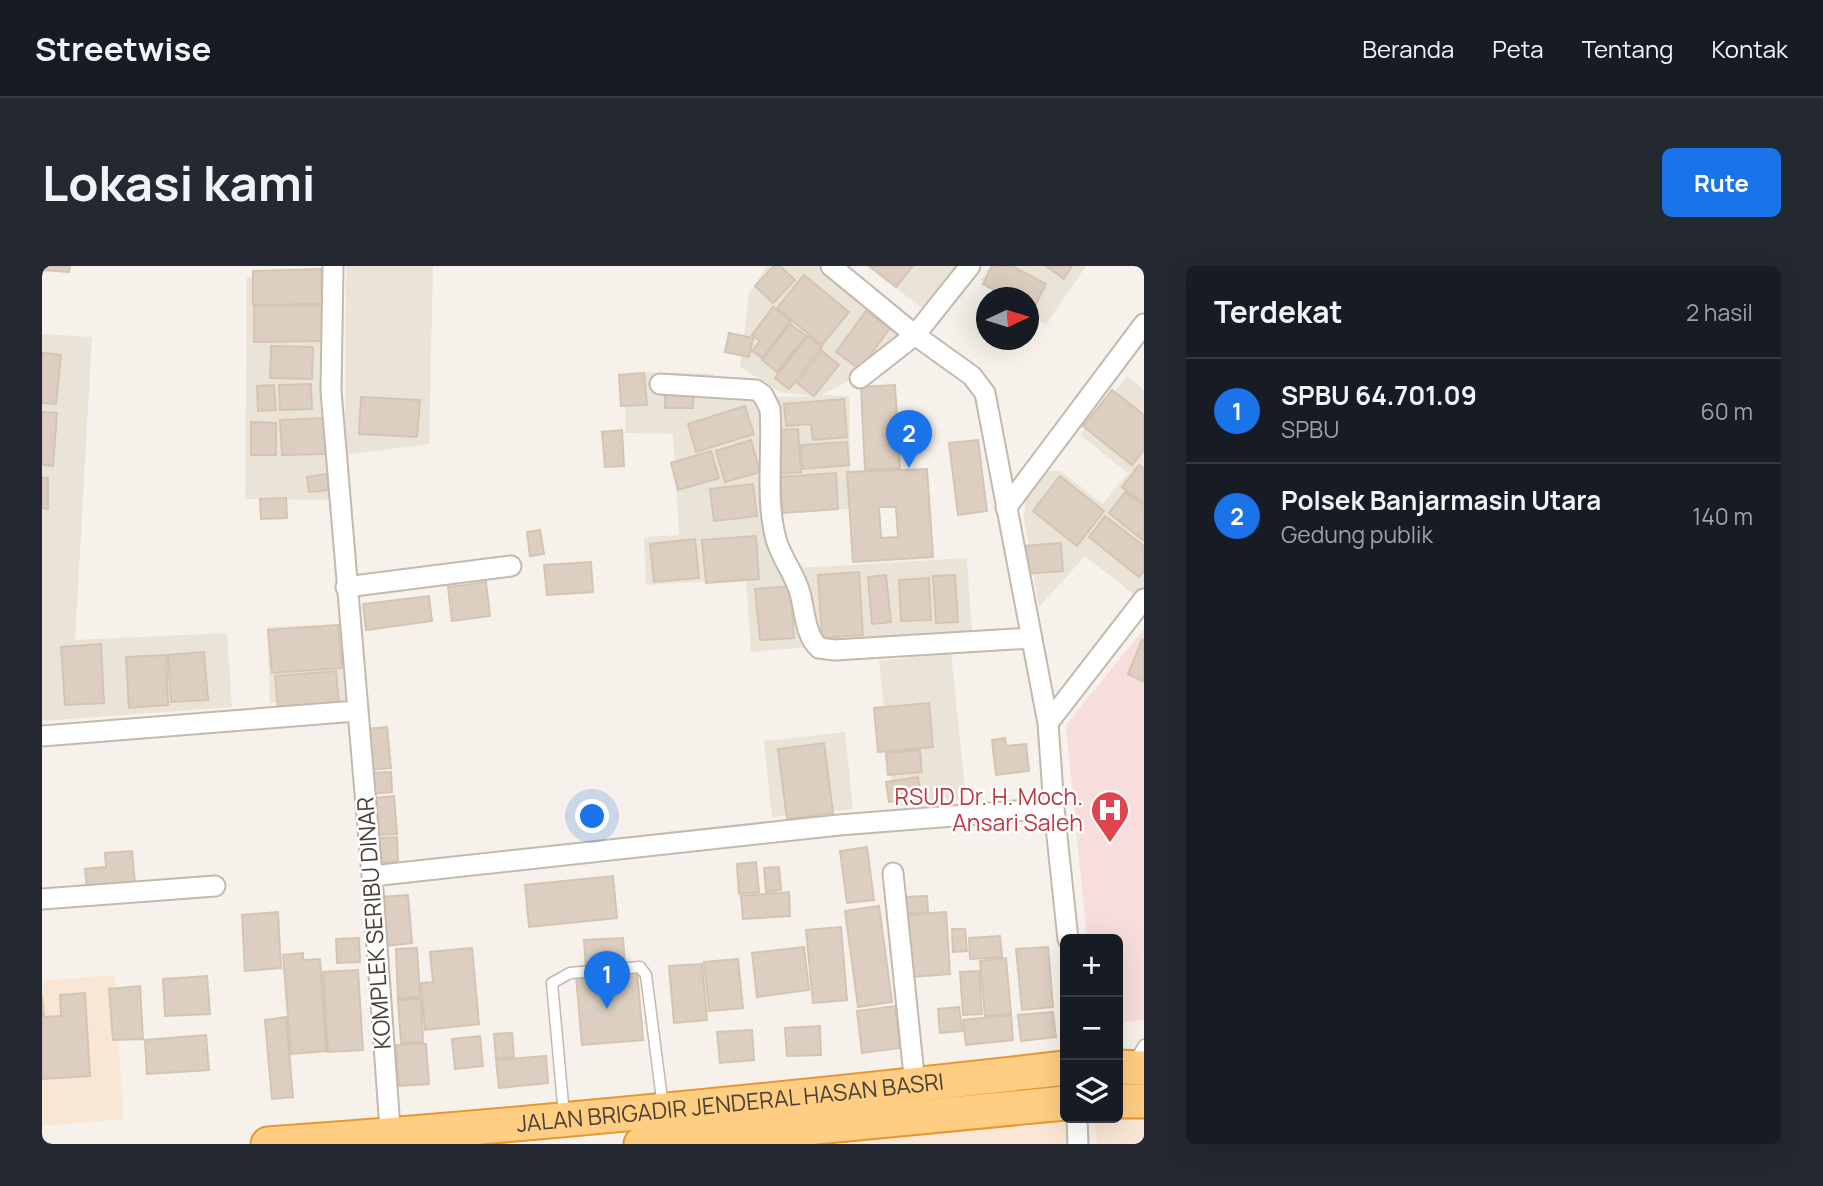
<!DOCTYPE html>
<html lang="id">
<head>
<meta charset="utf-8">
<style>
	:root { --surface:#171b24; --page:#242831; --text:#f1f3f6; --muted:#9ea1a6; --line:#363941; --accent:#1a73e8 }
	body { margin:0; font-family:Manrope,sans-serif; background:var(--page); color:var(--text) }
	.controls { position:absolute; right:21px; bottom:21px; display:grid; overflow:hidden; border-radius:10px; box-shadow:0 7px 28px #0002 }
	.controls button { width:63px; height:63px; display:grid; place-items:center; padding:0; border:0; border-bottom:2px solid var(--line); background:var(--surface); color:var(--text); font:35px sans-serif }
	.compass { position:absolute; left:934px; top:21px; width:63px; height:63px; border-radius:50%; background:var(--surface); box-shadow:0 7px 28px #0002; rotate:86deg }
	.you { position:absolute; left:551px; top:551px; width:24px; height:24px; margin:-18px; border:5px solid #fff; border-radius:50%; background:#1a73e8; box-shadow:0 0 0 10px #1a73e833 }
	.badge { display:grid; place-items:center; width:46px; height:46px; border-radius:50%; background:var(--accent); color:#fff; font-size:23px; font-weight:700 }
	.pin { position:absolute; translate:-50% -58px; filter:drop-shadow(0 2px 4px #0008) }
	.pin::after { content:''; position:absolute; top:37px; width:24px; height:21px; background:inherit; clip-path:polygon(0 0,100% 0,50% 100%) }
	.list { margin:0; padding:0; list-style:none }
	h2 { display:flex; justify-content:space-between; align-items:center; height:91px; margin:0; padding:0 28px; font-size:30px }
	h2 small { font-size:23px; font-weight:400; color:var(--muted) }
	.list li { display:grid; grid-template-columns:46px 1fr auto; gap:21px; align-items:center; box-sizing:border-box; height:105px; padding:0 28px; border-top:2px solid var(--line) }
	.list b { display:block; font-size:26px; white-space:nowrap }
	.list p { margin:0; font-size:23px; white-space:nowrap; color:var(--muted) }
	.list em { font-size:23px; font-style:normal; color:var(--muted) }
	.icon { flex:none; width:38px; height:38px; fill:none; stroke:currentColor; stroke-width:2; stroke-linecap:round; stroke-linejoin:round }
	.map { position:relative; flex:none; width:1102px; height:878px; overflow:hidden; border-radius:10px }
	header { display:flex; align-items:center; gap:42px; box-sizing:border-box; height:98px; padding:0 35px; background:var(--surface); border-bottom:2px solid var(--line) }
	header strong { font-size:33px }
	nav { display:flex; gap:38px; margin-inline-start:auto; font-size:24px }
	.intro { display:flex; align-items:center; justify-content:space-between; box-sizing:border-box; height:168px; padding:0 42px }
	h1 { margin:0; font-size:49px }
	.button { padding:18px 32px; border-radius:10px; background:var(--accent); color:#fff; font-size:24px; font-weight:700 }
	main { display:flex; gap:42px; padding:0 42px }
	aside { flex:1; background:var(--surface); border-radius:10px; box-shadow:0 7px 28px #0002 }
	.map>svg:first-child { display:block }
</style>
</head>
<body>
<header>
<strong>Streetwise</strong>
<nav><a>Beranda</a><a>Peta</a><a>Tentang</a><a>Kontak</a></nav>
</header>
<div class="intro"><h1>Lokasi kami</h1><a class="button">Rute</a></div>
<main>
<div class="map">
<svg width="1102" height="878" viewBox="0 0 1102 878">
	<rect width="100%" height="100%" fill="#f6f1ea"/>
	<path fill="#eae3d8" d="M304,0H391L387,178L303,189Z
		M725,0H786L876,71L846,95L779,129L807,130L809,243L738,244L736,131L771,130L738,126L698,101L707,27Z
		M826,0H925L888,48Z
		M948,0H1044L1004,59L987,47V32L964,31L939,14Z
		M205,11L289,12L287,234L203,233Z
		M0,68L50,71L33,374L185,367L190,441L0,455Z
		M585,106L672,108V132L727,129L738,310L757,309V302L925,292L930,367L709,386L704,313L604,319L602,271L637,269L631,168L583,167Z
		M1085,110L1102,124V329L1099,334L1043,290L997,341L982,253L983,234L1006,205H1019L1061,238L1086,207L1038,169Z
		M305,358L308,434L228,437L225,361Z
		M909,387L924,533L852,541L837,395Z
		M803,466L811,543L730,551L722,475Z"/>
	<path fill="#f9e6d4" d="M73,709L81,853L0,860V715Z
		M1076,845H1102V878H1055L1053,856L1061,852H1076Z
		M1038,852L1042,878H639Z"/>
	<path fill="#f7dedd" d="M1102,363V754L1076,757V673H1045L1024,459Z"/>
	<path fill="#dccfc1" stroke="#d4c4b1" stroke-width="2" fill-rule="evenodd" d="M0,0H28L27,6L0,4Z
		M732,0H738L753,14L731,37L713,20Z
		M827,0H871L854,21Z
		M950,0H970L1004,18L991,44L987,42V32H967L941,18Z
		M1004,0H1030L1022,13Z
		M279,3L280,38L211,39V5Z
		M762,9L807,46L780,79L735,42Z
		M281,39L282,75L212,76V40Z
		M731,41L749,55L720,92L710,85L718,75L710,69Z
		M824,45L848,62L818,103L794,86Z
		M748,58L764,70L735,106L720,94Z
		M687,67L711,72L707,91L683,86Z
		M766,70L780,81L747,123L733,112Z
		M229,80L271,81L270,113L228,112Z
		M780,85L797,99L772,130L755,117Z
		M0,87L19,89L14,138L0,137Z
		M602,107L605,139L579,140L577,109Z
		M269,118L270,143L238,144L237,119Z
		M232,119L234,144L216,145L215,120Z
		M853,119L858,202L823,204L819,121Z
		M1070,124L1102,149V184L1090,199L1041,160Z
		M623,127H652L651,142H623Z
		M319,131L378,134L375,171L317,168Z
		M802,133L805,171L771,174L769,158L744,160L742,138Z
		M703,140L712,168L654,186L646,158Z
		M0,146L15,147L11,200L0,199Z
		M283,152L284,188L240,189L238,154Z
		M209,156L234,157V189H209Z
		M756,163L759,206L738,208L735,164Z
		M580,164L582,200L563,201L560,166Z
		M709,174L718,206L683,216L674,185Z
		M936,174L945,245L916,249L907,177Z
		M805,176L807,199L761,203L759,179Z
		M669,185L677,212L636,224L629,197Z
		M1097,199L1102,203V238L1080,221Z
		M885,203L891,291L811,296L805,206ZM837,241H854L856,271L839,272Z
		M794,207L796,243L741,247L738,211Z
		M285,208L287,224L267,226L265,211Z
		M1018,210L1062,245L1035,280L991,245Z
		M0,212H6V243L0,242Z
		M711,218L715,250L672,255L668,223Z
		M1083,226L1102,240V275L1067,247Z
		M244,232L245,252L219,253L218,233Z
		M1063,250L1102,280V305L1097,311L1047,271Z
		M498,264L502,288L488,290L485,266Z
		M714,270L717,313L664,317L660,274Z
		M653,273L657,312L612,316L608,278Z
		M1019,277L1021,305L983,308L981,280Z
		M549,296L551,326L505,329L502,299Z
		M817,306L821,369L780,372L776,309Z
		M844,309L849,356L830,358L826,311Z
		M913,309L916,356L894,357L891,310Z
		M887,312L889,354L859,355L857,314Z
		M444,316L448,350L410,355L406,321Z
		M748,320L752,372L718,374L713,323Z
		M387,330L390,355L324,364L321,338Z
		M296,359L300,402L230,407L226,364Z
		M1100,374L1102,375V416L1086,408Z
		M59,378L62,437L23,439L19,381Z
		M162,386L166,434L129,436L126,389Z
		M124,389L126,439L87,442L84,391Z
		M294,405L297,437L236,442L233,410Z
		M887,437L891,481L836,486L832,442Z
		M345,461L349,502L328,504L324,463Z
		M963,472L964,480L984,478L987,505L954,509L950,474Z
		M782,477L791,547L745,553L736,483Z
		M878,484L880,506L846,509L844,487Z
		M349,506L350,526L329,528L328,507Z
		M876,511L879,532L847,536L844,516Z
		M352,530L355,568L335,569L332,532Z
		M355,571L356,595L337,597L335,572Z
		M825,581L832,634L805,637L798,585Z
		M90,585L93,618L45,622L43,603L64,601L63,587Z
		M714,596L717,626L697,628L695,598Z
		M737,601L739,624L724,626L722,602Z
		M571,610L575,652L487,661L483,619Z
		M747,626L748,650L701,653L699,630Z
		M366,629L370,677L344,680L340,631Z
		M885,630L886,646L864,648L863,631Z
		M837,640L850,736L816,741L803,645Z
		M236,646L239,702L203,705L200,649Z
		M904,646L908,708L870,711L865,649Z
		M799,661L805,734L771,737L764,664Z
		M910,663H923L925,685L911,686Z
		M958,670L960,691L928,693L927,672Z
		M317,672L318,696L295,697L294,673Z
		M581,672L583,700L544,702L542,674Z
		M762,681L767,724L715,731L710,687Z
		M1006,681L1011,741L980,744L974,683Z
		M375,682L378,731L356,732L354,683Z
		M430,682L437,758L383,764L379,717L391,716L388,686Z
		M261,687V694L278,693L284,785L249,788L241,689Z
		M964,692L969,748L943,750L938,695Z
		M696,693L701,742L667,745L662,696Z
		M660,698L665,754L632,757L627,700Z
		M316,704L321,784L286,786L281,706Z
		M595,705L601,774L540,779L534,710Z
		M937,705L940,748L921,749L918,706Z
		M165,710L168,748L123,750L121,713Z
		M98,720L101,773L71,774L67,723Z
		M43,727L48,810L0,813V730L2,751L19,750L18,729Z
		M379,733L381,776L359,777L356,734Z
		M853,740L858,782L820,787L815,745Z
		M917,741L920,765L898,767L896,743Z
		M1011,746L1014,771L979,775L976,749Z
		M969,749L971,774L924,779L921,754Z
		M244,751L251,831L230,833L223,754Z
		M778,760L779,789L745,790L743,762Z
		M710,764L712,794L678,797L675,766Z
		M470,767L472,791L454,793L452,768Z
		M164,769L167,804L105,808L103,774Z
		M438,770L441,800L413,803L410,773Z
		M384,778L387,818L357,820L354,779Z
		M504,790L506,817L457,822L454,794Z"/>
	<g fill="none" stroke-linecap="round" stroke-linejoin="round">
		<defs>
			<path id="service" d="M1096,789L1102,779
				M522,849L510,717L528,707L598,701L604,709L621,841"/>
			<path id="minor" d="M291,0L289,125L330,610L349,877
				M789,0L873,69L930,110L943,127L1006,457L1012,542L1026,673
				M818,112L873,69L928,0
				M618,118L714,124L721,129L728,143C731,185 723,232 734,273C739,292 753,308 758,327C763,345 763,369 777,382L793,384L990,372
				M964,242L1102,58
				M304,321L469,300
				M1006,457L1102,333
				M0,470L314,445
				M851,607L873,819
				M330,610L797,559L1012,542
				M0,633L173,620
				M1035,852L1036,878"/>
			<g id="trunk">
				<path d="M1076,801L1102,802"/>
				<path d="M1076,835H1102"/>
				<path id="s1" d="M226,878C492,859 758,832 1023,802"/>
				<path d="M599,878L1023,837"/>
			</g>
		</defs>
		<use href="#service" stroke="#c3b9ac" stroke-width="13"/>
		<use href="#minor" stroke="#c3b9ac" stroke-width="23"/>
		<use href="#trunk" stroke="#ea9630" stroke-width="37"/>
		<use href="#service" stroke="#fff" stroke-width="10"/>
		<use href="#minor" stroke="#fff" stroke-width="19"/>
		<use href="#trunk" stroke="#ffce83" stroke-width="33"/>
	</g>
	<defs>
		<symbol id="hospital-pin" viewBox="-11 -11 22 30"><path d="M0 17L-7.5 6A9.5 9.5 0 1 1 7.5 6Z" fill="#e0444e" stroke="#fff"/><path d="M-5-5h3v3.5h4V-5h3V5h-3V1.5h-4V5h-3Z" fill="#fff"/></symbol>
	</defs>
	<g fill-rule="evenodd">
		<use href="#hospital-pin" x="1046" y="522" width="44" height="60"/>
	</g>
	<g text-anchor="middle" stroke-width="5" stroke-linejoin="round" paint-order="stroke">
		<g font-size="23" fill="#be3a42" stroke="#fff" text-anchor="end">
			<text x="1041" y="539">RSUD Dr. H. Moch.<tspan x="1041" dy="26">Ansari Saleh</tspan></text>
		</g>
		<g font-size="23" fill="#4b4237" stroke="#fff">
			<text transform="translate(332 657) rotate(-94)" y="8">KOMPLEK SERIBU DINAR</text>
			<text dy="8" stroke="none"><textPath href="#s1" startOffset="464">JALAN BRIGADIR JENDERAL HASAN BASRI</textPath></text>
		</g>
	</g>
</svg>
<div class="controls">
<button>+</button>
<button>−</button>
<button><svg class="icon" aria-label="layers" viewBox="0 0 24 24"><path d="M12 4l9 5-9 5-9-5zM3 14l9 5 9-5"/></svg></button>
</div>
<svg class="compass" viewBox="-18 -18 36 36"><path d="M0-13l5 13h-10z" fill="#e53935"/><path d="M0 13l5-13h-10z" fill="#9ea1a6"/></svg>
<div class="you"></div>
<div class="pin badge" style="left:565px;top:743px">1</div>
<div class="pin badge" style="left:867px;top:202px">2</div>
</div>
<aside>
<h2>Terdekat<small>2 hasil</small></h2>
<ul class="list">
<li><span class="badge">1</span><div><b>SPBU 64.701.09</b><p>SPBU</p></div><em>60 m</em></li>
<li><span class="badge">2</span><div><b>Polsek Banjarmasin Utara</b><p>Gedung publik</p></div><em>140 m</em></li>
</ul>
</aside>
</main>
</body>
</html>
